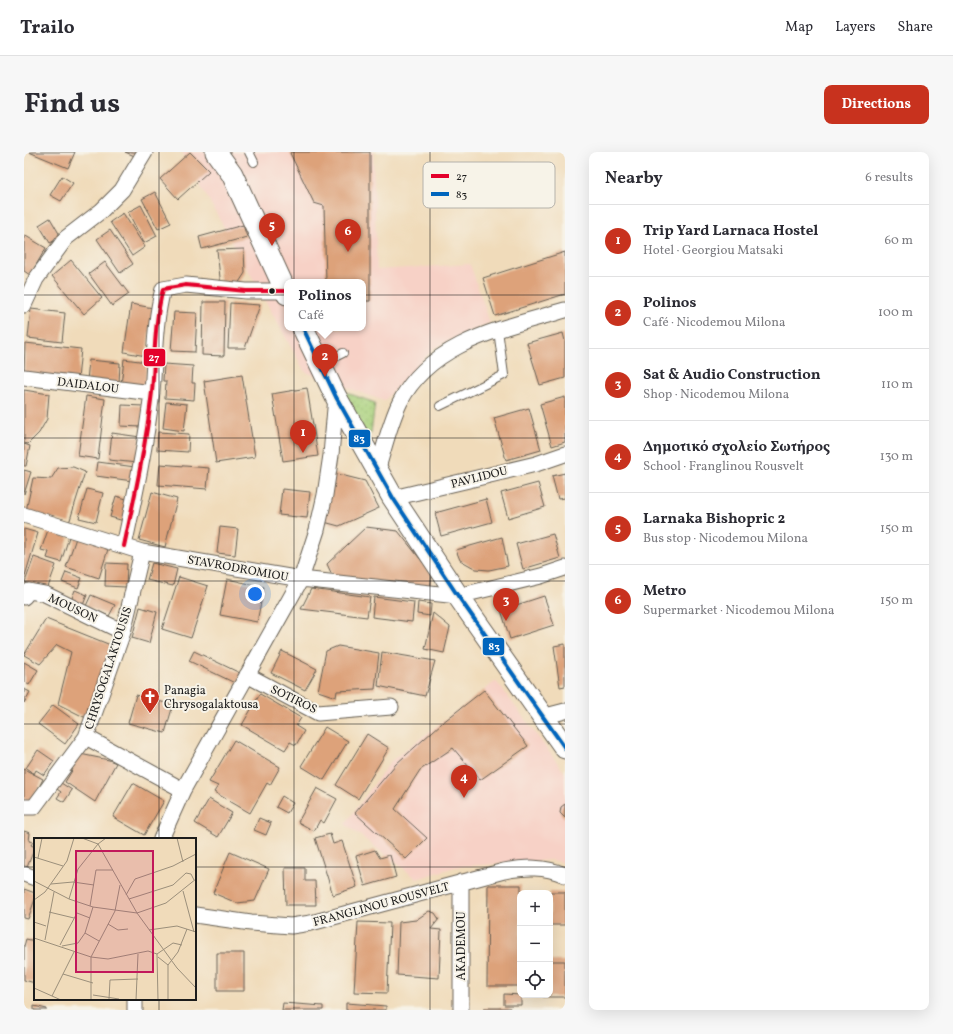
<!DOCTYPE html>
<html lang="en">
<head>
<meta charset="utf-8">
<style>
	:root { --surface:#fff; --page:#f7f7f7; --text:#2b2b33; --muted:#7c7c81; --line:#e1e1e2; --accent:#c8321e }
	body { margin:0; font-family:Vollkorn,serif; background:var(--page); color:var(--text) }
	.controls { position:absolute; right:12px; bottom:12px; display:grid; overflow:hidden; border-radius:8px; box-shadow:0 4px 16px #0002 }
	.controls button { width:36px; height:36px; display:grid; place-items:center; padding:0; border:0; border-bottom:1px solid var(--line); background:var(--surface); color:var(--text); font:20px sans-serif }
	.you { position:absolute; left:231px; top:442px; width:14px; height:14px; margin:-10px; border:3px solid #fff; border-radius:50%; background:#1a73e8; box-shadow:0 0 0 6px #1a73e833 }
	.badge { display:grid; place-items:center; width:26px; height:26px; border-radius:50%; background:var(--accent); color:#fff; font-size:13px; font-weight:700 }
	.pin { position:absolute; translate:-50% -33px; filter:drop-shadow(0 1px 2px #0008) }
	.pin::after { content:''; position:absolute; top:21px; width:14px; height:12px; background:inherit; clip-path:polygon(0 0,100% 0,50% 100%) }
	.popup { position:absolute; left:260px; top:127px; width:82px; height:52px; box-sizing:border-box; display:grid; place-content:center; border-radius:8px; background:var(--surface); filter:drop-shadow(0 1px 3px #0005); font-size:13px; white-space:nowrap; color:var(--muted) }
	.popup b { font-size:15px; color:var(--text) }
	.popup::after { content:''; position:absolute; left:50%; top:100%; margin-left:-8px; border:8px solid transparent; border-top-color:var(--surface) }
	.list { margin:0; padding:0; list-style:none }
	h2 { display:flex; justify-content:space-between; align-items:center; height:52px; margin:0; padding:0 16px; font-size:17px }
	h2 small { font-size:13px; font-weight:400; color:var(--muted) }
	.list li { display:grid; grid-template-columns:26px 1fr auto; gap:12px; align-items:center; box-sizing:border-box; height:72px; padding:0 16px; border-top:1px solid var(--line) }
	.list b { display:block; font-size:15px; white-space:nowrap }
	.list p { margin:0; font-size:13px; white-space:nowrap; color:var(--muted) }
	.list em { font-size:13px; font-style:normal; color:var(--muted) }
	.icon { flex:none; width:22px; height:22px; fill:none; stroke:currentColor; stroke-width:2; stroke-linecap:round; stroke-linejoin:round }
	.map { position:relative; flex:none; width:541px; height:858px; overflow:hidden; border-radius:8px }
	header { display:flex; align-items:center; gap:24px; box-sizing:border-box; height:56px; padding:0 20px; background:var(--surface); border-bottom:1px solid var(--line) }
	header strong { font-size:19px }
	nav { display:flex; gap:22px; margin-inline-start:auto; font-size:14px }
	.intro { display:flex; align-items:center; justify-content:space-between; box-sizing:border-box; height:96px; padding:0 24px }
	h1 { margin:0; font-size:28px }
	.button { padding:10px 18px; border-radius:8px; background:var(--accent); color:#fff; font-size:14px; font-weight:700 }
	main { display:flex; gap:24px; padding:0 24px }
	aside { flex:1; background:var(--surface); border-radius:8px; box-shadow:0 4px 16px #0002 }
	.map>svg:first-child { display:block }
</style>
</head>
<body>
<header>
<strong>Trailo</strong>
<nav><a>Map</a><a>Layers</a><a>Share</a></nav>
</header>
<div class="intro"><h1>Find us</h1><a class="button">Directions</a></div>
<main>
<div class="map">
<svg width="541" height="858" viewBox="0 0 541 858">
	<defs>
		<pattern id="park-dots" width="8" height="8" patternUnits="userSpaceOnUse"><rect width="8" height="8" fill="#a9d17c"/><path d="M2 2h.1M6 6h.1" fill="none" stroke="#91b36b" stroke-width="1.8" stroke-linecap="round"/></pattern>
	</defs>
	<rect width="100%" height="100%" fill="#f7f3e8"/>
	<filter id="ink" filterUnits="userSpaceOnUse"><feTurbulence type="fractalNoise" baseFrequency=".025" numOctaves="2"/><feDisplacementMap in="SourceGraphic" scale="8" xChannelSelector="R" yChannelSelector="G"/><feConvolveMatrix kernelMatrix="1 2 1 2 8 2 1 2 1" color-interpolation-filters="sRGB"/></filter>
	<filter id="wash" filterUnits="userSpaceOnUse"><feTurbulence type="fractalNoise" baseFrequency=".012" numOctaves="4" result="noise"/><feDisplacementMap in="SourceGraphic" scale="16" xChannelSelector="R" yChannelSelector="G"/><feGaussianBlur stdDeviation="0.9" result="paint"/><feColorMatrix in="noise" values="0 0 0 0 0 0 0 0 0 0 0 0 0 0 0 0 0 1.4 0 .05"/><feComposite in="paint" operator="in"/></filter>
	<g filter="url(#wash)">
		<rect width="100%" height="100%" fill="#f0dbba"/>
		<path fill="#f7d1c6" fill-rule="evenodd" d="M158,0H349L353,118L446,112L466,171L410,196L360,249L281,220ZM263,130H339V176H263Z
			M472,529L541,621V711L527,708L431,715L393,727L321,672L367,609Z"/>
		<path fill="url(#park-dots)" stroke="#62764c" d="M318,239L351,251L347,281H336Z"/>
		<g id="blocks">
			<path fill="#dda27a" d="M5,0H51L44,16Z
				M101,0H114L113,5Z
				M166,0L185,19L154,47L136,27Z
				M268,0H346V149H339V130H302L300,54L290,51L266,1Z
				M38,24L49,31L37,49L26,43Z
				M131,40L147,71L134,77L118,47Z
				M117,53L133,84L120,91L104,60Z
				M99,61L121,95L108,104L86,70Z
				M26,66L37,85L26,91L15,73Z
				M219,73L223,85L178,97L175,85Z
				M86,78L109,112L96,121L73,87Z
				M0,83L22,96L6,123L0,119Z
				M220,97L221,121L212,135H197L193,98Z
				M541,100V142L471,164L459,126Z
				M47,108L78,146L60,162L28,124Z
				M81,110L105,142L88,154L65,122Z
				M179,150H201L200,204L178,203Z
				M206,151L236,153L221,196H204Z
				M107,152L129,156L122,204L100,200Z
				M7,157L41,161L38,190L4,186Z
				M150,160L173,161L171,200L147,199Z
				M539,181L541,189V226L516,233L503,191Z
				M1,191L57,197L54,227L0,222Z
				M100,207L123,210L121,235L97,233Z
				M65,208L96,211L95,232L63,229Z
				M140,212L169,214L168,231H171L170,248L141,246L142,229H139Z
				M218,223L231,305L192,311L180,229Z
				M283,236L294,304L259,309L248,242Z
				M0,238L25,242L23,267L15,281L4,292L0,291Z
				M62,244L81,247L74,307L54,304Z
				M541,245V290L528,294L516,252Z
				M142,250L163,252L160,279L139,276Z
				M98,253L119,254L117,275L97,274Z
				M505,256L517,298L482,308L470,266Z
				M134,280L165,282L164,300L133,298Z
				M88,281L116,285L113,311L85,308Z
				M0,292L6,294L2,314H0Z
				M74,310L111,315L109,329L72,324Z
				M136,312L185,316L183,337L134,333Z
				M49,315L61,320L45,371L2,359L9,326L27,327L34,316Z
				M0,318L7,320L0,342Z
				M309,321L341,329L355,356L315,374L300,370Z
				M541,321V346L534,347L528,324Z
				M514,331L521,355L484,366L477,341Z
				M63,337L79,341L72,370L55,366Z
				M258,337L286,340L283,366L255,363Z
				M128,340L153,347L141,395L115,388Z
				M92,344L106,348L100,369L86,365Z
				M462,347L468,370L417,384L411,361Z
				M196,375L214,377L211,403L193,401Z
				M342,375L374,379L408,422L406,438L309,425L303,412Z
				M0,377L14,381L0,427Z
				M24,378L45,385L37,410L23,406L25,400L17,398Z
				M529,382L536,406L499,417L492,392Z
				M53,383L85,394L75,426L42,415Z
				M478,385L484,414L465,418L452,417L436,408L432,398Z
				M10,405L32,413L23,438L1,430Z
				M82,411L103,412L102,435L81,434Z
				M128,411L153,417L149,434L123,428Z
				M42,420L58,426L54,436L38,430Z
				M155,425L184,434L167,486L138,477Z
				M203,427L240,435L233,470L196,463Z
				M287,437L346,445L343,465L277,457Z
				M51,438L63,443L59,453L47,449Z
				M67,443L91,453L85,464L62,454Z
				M520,444L530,473L486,487L477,458Z
				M350,445L390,450L388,470L348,465Z
				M394,450L407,452L406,464L393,462Z
				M116,455L133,460L125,491L108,486Z
				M409,461L426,475L420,501L401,497Z
				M22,467L89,494L64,567L34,552L47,500L33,493L16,512L0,503Z
				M541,492V534L536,535L530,494Z
				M314,494L355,501L351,537L313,539L312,545L294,539L302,499Z
				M170,499L218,522L213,532L165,509Z
				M258,499L293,517L281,538L247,521Z
				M358,500L411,509L401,544L354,534Z
				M0,510L14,518L5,533L0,530Z
				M0,537L6,540L0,551Z
				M460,538L504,594L456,628L429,596L396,618L371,657L403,686L382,707L331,661L372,612L418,571Z
				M236,542L277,566L272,574L280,579L272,593L266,590L261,598L218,573Z
				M112,543L149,553L141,581L104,571Z
				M29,553L55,572L41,592L14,572Z
				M301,575L324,589L300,628L277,614Z
				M343,582L365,596L334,647L312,633Z
				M210,588L256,615L246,633L243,631L226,661L190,640L194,634L185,630Z
				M14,598L30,609L20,623L12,618L10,622L2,616Z
				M56,602L85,608L92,611L71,650L41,630L49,617L46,615Z
				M0,617L19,627L7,651L0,647Z
				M37,631L48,638L40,650L33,646L37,640L33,637Z
				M109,631L140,649L120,683L89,665Z
				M293,636L313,647L300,671L296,668L290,679L274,670Z
				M258,644L269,651L263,661L252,655Z
				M185,647L208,661L194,685L171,671Z
				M541,652V666L536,661L537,655Z
				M235,666L247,671L242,683L230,678Z
				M0,679L6,681L5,689L9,690L7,693L11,695L2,718L0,717Z
				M306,682L309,692L318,689L333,735L309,743L291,686Z
				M351,698L356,706L366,703L372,725L341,734L332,704Z
				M206,700L245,717L231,749L213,751L189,741Z
				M261,716H281V729H291L292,753H262Z
				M464,733H497L496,834H463Z
				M0,737L11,741V747L4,767L0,766Z
				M526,740H541V773H526Z
				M405,759L411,761L415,767L407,777L417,778L415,826L373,823L375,770L392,768Z
				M334,770L366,771L363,841L330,840Z
				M2,787L11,789V831L0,828V794Z
				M193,801H220V839H193Z
				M526,809H541V845H519V843H526Z
				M480,842L497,843V853H480Z
				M259,851L299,854V858H258Z
				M322,851L362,854V858H322Z
				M10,854L23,857V858H10Z
				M460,856H486V858H460Z"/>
		</g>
	</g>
	<g filter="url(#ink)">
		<use href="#blocks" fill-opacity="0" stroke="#665f53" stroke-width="1"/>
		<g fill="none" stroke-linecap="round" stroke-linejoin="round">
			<defs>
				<path id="lane" d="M225,0L230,10
					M297,212L319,201
					M416,254L480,223L474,178"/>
				<path id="street" d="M0,153L12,127L42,86L77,59L98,38L121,0
					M0,225L128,241
					M353,319C360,297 366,270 376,250C407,189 481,176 541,158
					M369,346L512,312L541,302
					M0,363L118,400L277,427L434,444L517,424L541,416
					M100,394C111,343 122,292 128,240C131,206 130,171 139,137L162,133L222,139H261
					M0,445L5,439L21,442L99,480
					M223,523L294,561L367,555
					M518,565L541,559
					M62,585L159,638
					M0,655H10L62,585L99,480L118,400
					M137,687L159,638L277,427L293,378L301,343L307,303L312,245
					M0,722L11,726
					M171,763L227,771L267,774L287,771L480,719C502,715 520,714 541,723
					M111,847V858
					M437,858V730"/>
				<path id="secondary" d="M192,0L208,22L263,142
					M279,176L312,245L369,346L434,444L541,596"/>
			</defs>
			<use href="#lane" stroke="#665f53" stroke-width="10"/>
			<use href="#street" stroke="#665f53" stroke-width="17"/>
			<use href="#secondary" stroke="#665f53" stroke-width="23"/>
			<use href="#lane" stroke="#fff" stroke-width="8"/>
			<use href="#street" stroke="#fff" stroke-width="15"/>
			<use href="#secondary" stroke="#fff" stroke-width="21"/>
			<defs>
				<path id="bus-1" d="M100,394C111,343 122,292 128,240C131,206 130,171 139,137L162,133L222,139H261"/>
				<path id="bus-2" d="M279,176L312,245L369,346L434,444L541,596"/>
			</defs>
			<use href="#bus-1" stroke="#f7f3e8" stroke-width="7"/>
			<use href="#bus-2" stroke="#f7f3e8" stroke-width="7"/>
			<use href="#bus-1" stroke="#e4002b" stroke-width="4"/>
			<use href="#bus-2" stroke="#0065bd" stroke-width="4"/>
		</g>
	</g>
	<path fill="none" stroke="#1c1c1c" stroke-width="1" stroke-opacity="0.55" d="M135,0V687M270,0V858M406,0V858M0,143H541M0,286H541M0,429H541M0,572H541M0,715H11M171,715H541M135,847V858"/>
	<defs>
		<symbol id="church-pin" viewBox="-11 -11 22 30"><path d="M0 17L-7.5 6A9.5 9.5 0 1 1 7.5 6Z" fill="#c8321e" stroke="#f7f3e8"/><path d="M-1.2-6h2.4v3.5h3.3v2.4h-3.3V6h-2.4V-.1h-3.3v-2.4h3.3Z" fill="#fff"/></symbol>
	</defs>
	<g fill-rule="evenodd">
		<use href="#church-pin" x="115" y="534" width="22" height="30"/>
	</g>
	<circle fill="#1c1c1c" stroke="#f7f3e8" stroke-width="1.5" cx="248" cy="139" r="3.5"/>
	<g text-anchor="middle" stroke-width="4" stroke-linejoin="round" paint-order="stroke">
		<g font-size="12" fill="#1c1c1c" stroke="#f7f3e8">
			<text transform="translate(64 233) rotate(7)" y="4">DAIDALOU</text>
			<text transform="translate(455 325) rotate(-14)" y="4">PAVLIDOU</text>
			<text transform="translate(214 416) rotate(10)" y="4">STAVRODROMIOU</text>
			<text transform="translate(49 456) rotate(25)" y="4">MOUSON</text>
			<text transform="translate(84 516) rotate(-72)" y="4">CHRYSOGALAKTOUSIS</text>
			<text transform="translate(270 547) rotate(26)" y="4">SOTIROS</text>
			<text transform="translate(357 752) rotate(-15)" y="4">FRANGLINOU ROUSVELT</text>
			<text transform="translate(437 794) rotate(-90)" y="4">AKADEMOU</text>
		</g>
		<g font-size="12" fill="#1c1c1c" stroke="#f7f3e8" text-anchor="start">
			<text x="140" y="542">Panagia<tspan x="140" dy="14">Chrysogalaktousa</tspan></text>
		</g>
	</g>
	<g transform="translate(10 686)">
		<rect width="162" height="162" fill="#f0dbba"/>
		<path fill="none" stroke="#9b8f7b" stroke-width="1" d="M48,0L64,6L72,0M143,0L149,24M64,6L103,75L143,130L162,150M0,19L29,28M4,20L8,0M0,43L35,61L59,69L103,75L132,65L162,41M17,46L39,44L60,47M149,53L160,94M92,57L101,41L139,28L162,16M35,61L44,31L64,6M95,61L139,47L152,35L157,36L160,42M0,62L11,54L33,23L40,0M56,68L62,32H79M15,74L40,80M0,84L12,88M74,86L84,92L94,91M115,92L143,88L162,94M51,95L65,103M0,100L57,119L74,121L114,113L123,116M11,102L20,54M26,107L43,75L56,80M28,108L44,105L51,95L59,69M123,116L124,162M123,116L139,105L148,107M124,119L134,127M29,136L59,145M0,150L27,162M59,157L85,161M18,158L40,114M75,161L76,142L104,141M57,162V119L81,73L86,47M102,162L104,116M134,162V127L144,114L153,91"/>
		<path fill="#c2185b" fill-opacity="0.15" stroke="#c2185b" stroke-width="2" d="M42,13H119V134H42Z"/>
		<rect width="162" height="162" fill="none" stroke="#1c1c1c" stroke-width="2"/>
	</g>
	<rect x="399" y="10" width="132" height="46" rx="6" fill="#f7f3e8" stroke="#b5b2ab" stroke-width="1"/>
	<rect x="407" y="22" width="18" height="4" fill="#e4002b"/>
	<rect x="407" y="40" width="18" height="4" fill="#0065bd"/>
	<g font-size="11" fill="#1c1c1c">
		<text x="432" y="28">27</text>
		<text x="432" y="46">83</text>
	</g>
	<g stroke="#f7f3e8" stroke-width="1.5">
		<rect x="119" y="196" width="23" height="19" rx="4" fill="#e4002b"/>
		<rect x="324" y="277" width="23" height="19" rx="4" fill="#0065bd"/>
		<rect x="458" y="485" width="23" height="19" rx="4" fill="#0065bd"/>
	</g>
	<g font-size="11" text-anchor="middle" font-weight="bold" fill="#fff">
		<text x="130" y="209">27</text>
		<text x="335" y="290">83</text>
		<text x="470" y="498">83</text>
	</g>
</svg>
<div class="controls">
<button>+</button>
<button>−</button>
<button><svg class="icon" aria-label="locate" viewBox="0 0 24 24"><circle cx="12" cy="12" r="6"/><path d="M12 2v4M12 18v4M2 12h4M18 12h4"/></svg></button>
</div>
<div class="you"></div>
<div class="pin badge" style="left:279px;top:301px">1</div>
<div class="pin badge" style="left:301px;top:225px">2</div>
<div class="popup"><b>Polinos</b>Café</div>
<div class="pin badge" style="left:482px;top:469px">3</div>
<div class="pin badge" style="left:440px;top:646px">4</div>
<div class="pin badge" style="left:248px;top:94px">5</div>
<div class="pin badge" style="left:324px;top:100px">6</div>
</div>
<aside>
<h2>Nearby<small>6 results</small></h2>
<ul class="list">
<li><span class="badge">1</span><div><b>Trip Yard Larnaca Hostel</b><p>Hotel · Georgiou Matsaki</p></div><em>60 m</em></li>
<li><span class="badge">2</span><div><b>Polinos</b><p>Café · Nicodemou Milona</p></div><em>100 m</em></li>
<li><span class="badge">3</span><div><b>Sat &amp; Audio Construction</b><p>Shop · Nicodemou Milona</p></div><em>110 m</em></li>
<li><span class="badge">4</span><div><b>Δημοτικό σχολείο Σωτήρος</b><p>School · Franglinou Rousvelt</p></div><em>130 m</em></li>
<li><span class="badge">5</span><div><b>Larnaka Bishopric 2</b><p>Bus stop · Nicodemou Milona</p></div><em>150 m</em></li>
<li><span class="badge">6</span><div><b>Metro</b><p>Supermarket · Nicodemou Milona</p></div><em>150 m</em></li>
</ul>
</aside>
</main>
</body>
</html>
